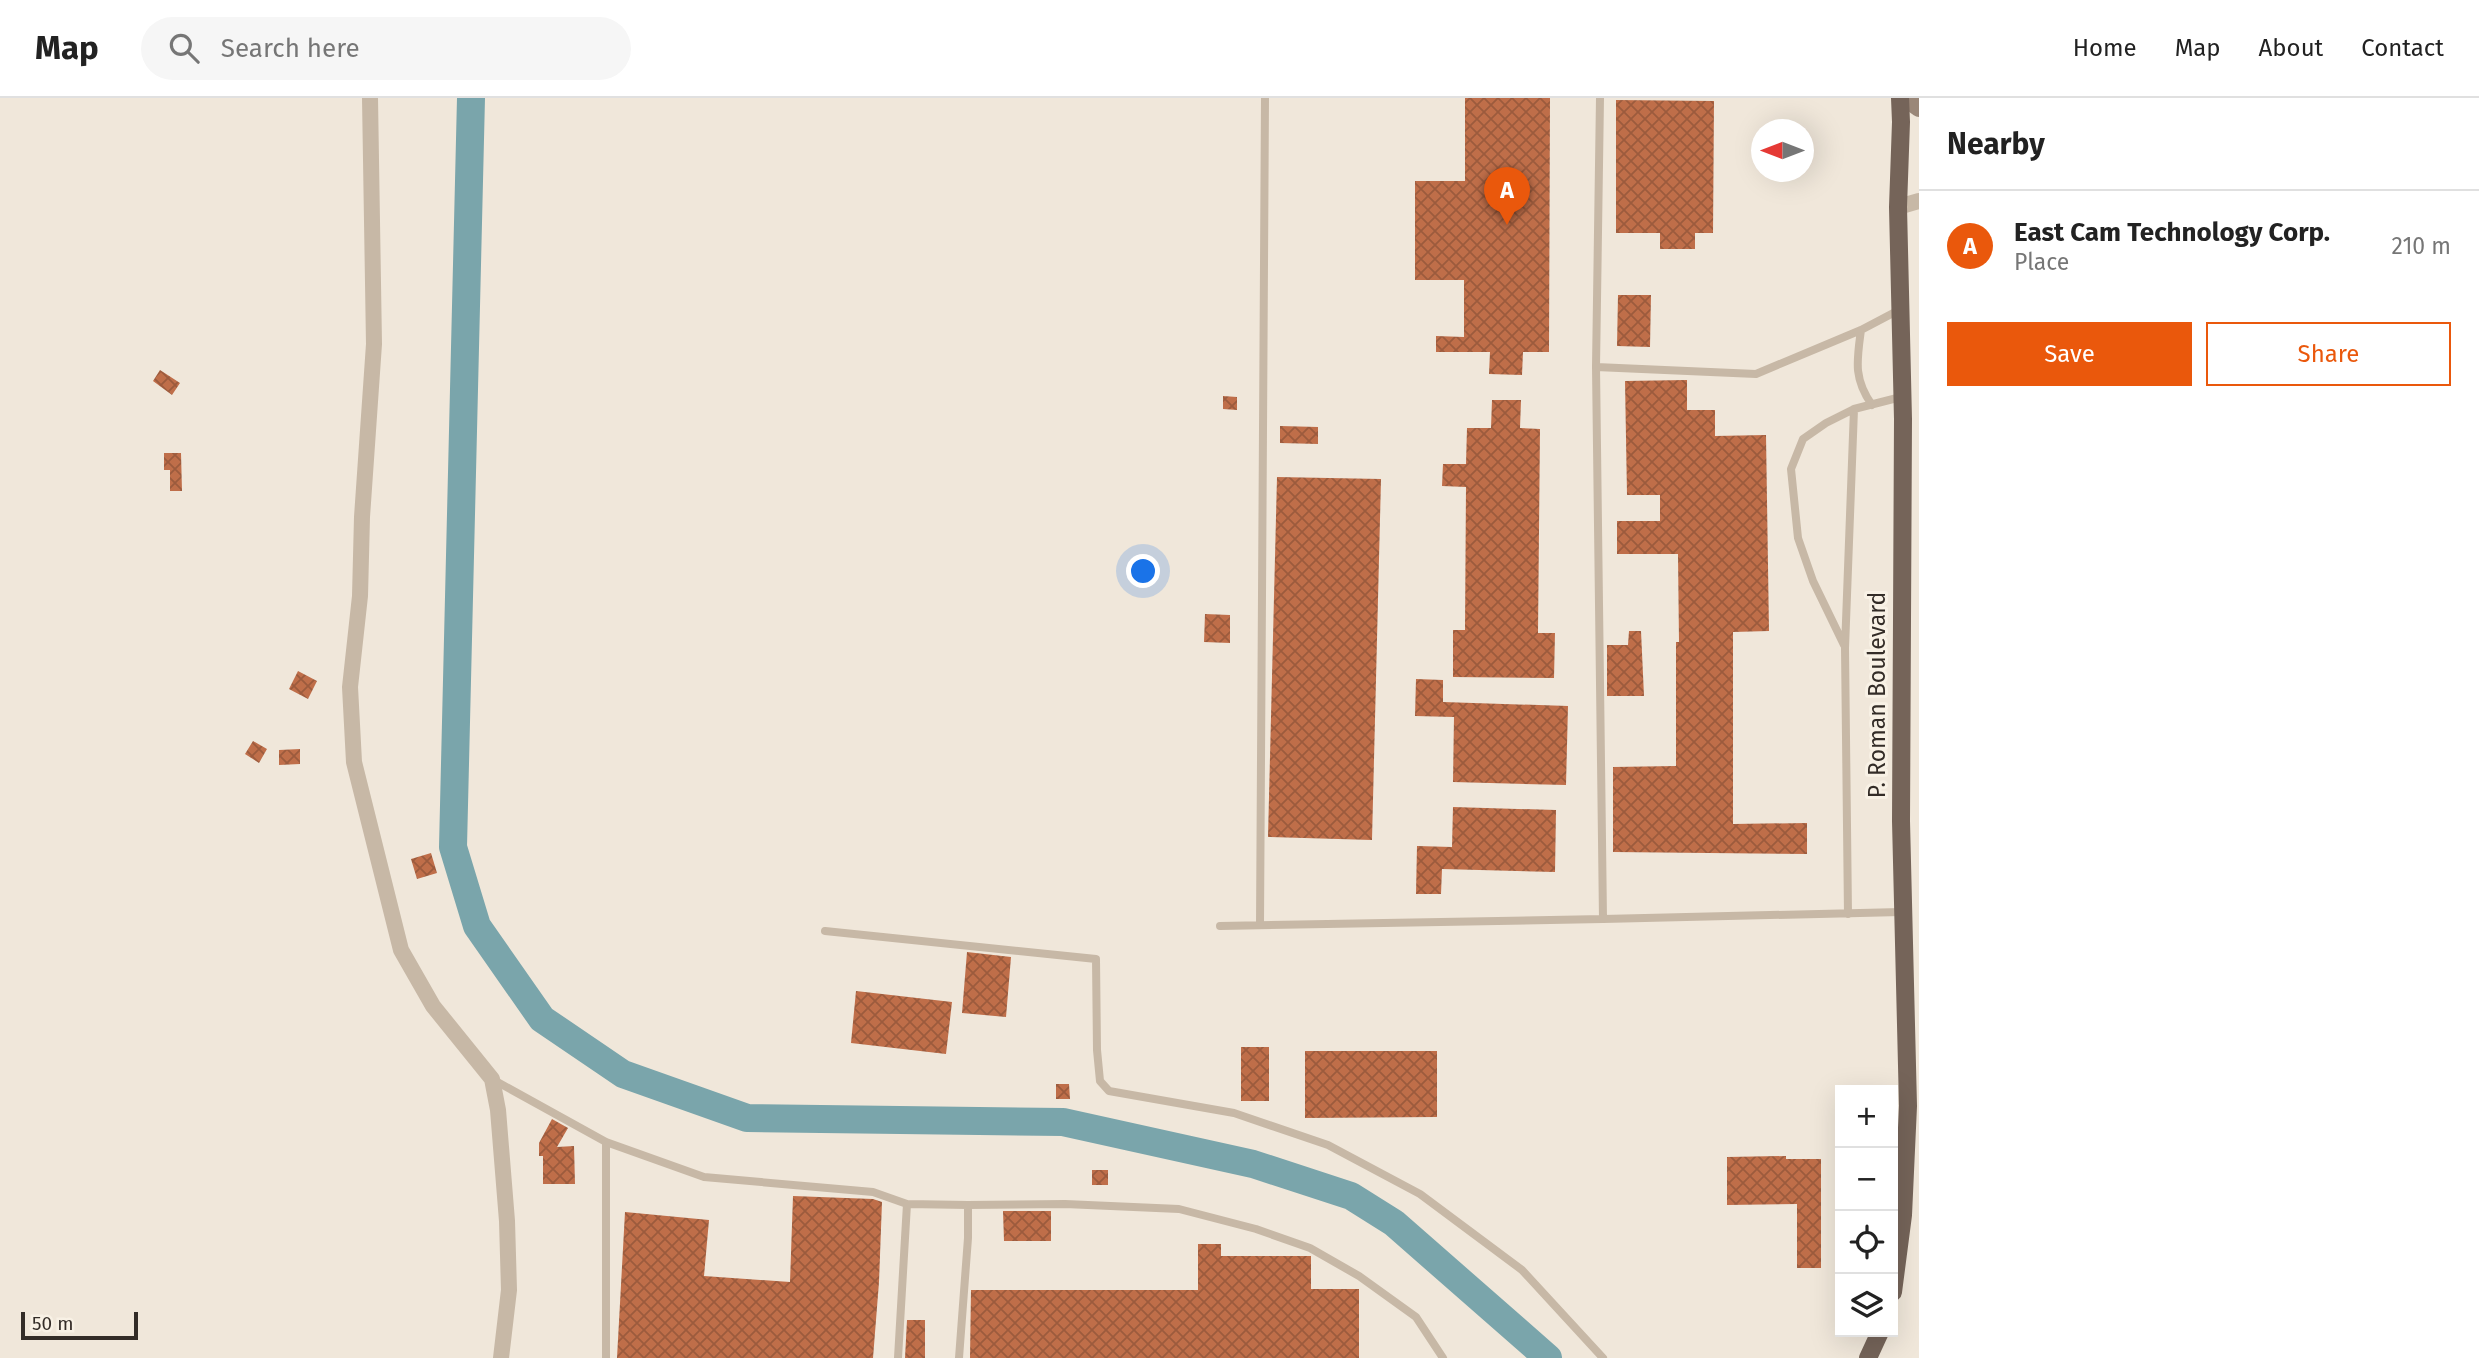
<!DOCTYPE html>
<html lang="en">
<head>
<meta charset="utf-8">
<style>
	:root { --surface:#fff; --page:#f6f6f6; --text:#222; --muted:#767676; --line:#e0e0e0; --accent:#ea580c }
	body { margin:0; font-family:"Fira Sans",sans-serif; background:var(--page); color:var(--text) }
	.controls { position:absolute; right:21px; bottom:21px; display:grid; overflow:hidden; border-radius:0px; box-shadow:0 7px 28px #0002 }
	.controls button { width:63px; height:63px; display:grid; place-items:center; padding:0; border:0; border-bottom:2px solid var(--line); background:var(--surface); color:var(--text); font:35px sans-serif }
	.compass { position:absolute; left:1751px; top:21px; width:63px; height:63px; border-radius:50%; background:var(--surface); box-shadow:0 7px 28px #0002; rotate:270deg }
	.scale { position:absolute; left:21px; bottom:18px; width:117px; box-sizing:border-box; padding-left:7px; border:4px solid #332c27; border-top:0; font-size:19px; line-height:24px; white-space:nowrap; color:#332c27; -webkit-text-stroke:5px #f8f1e5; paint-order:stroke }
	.you { position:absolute; left:1144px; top:474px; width:24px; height:24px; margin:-18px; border:5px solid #fff; border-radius:50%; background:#1a73e8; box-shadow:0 0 0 10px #1a73e833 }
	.badge { display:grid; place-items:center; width:46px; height:46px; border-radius:50%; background:var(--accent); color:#fff; font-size:23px; font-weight:700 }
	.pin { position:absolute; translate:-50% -58px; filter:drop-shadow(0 2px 4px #0008) }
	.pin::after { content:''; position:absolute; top:37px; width:24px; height:21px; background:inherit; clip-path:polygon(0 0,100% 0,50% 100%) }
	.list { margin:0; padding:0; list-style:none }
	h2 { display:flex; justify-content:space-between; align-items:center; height:91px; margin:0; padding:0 28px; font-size:30px }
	h2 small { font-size:23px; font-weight:400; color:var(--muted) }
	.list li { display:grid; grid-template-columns:46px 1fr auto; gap:21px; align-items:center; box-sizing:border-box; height:112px; padding:0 28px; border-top:2px solid var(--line) }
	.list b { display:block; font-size:26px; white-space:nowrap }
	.list p { margin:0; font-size:23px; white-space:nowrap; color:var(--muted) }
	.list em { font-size:23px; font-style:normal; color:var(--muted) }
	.actions { display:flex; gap:14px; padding:21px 28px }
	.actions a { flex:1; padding:16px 0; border:2px solid var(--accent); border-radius:0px; text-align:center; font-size:24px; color:var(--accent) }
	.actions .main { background:var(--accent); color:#fff }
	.icon { flex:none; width:38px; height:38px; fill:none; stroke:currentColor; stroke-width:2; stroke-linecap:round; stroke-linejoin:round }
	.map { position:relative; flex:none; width:1919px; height:1260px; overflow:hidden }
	header { display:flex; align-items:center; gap:42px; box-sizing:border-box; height:98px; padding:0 35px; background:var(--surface); border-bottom:2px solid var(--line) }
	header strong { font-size:33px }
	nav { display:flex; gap:38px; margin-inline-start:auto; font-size:24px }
	.search { width:490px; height:63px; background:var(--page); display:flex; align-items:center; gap:18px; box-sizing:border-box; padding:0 24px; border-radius:38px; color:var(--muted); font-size:26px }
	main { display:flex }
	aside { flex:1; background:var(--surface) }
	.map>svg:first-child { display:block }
</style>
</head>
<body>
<header>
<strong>Map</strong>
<div class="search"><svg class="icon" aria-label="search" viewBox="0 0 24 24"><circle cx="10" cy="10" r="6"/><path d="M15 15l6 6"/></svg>Search here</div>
<nav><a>Home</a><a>Map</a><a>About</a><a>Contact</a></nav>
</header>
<main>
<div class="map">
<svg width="1919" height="1260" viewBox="0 0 1919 1260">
	<defs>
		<pattern id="building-cross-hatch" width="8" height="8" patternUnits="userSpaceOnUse" patternTransform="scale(1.75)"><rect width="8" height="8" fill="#bf6e49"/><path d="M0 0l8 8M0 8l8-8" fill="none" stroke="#9c5b3d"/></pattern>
	</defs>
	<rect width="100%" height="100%" fill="#f0e7da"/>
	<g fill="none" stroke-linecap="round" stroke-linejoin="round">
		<path stroke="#7aa5ab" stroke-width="28" d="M471,0L453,749L477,828L542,921L623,976L747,1020L1063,1024L1253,1066L1351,1098L1394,1125L1548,1260"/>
	</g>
	<path fill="url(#building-cross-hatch)" d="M1465,0H1550L1549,254H1523L1522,277L1489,276L1490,254H1436V238L1464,239V182H1415V83H1465Z
		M1616,2L1714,3L1713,135H1695V151H1660V135H1616Z
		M1618,197H1651L1650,249L1617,248Z
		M160,272L180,285L172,297L153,283Z
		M1687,282V312H1715V338L1766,337L1769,533L1733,534V726L1807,725V756L1613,754V669L1676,668V544H1679L1678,456H1617V423H1660V397H1627L1625,283Z
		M1223,298L1237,299V312L1223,311Z
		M1492,302H1521L1520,330L1540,331L1538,535H1555L1554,580L1453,579V532H1465L1466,389L1442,388L1443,366H1466L1467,330H1491Z
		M1280,328L1318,329V346L1280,345Z
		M164,355H181L182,393H170V372H164Z
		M1277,379L1381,381L1372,742L1268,739Z
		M1205,516L1230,517V545L1204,544Z
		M1629,533H1641L1644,598H1607V547H1628Z
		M298,573L317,583L308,601L289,591Z
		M1416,581L1443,582V604L1568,608L1566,687L1453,684L1454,619L1415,618Z
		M253,643L267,651L259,665L245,656Z
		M300,651V666L279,667V652Z
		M1453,709L1556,712L1555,774L1442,771L1441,796H1416L1417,748L1452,749Z
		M431,755L437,775L417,781L411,761Z
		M967,854L1011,859L1006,919L962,915Z
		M856,893L952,904L946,956L851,945Z
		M1241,949H1269V1003H1241Z
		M1305,953H1437V1019L1305,1020Z
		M1056,986H1069L1070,1001H1056Z
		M552,1021L568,1030L557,1049L574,1048L575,1086H543V1058H539V1045Z
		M1786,1058V1061H1821V1170H1797V1106L1727,1107V1059Z
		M1092,1072H1108V1087H1092Z
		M793,1098L873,1101L882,1104L879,1184L873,1260H617L625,1114L709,1122L704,1178L790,1184Z
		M1003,1113H1051V1143H1004Z
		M1198,1146H1221V1158H1311V1191H1359V1260H970L971,1192H1198Z
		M907,1222H925V1260H905Z"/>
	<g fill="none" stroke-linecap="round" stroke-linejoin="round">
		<path stroke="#c7b8a6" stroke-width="8" d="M1600,0L1596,269L1756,276L1861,232L1899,212
			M1861,232C1857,262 1853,280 1872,307
			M1844,547L1813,483L1798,440L1791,371L1803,341L1826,325L1854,311L1901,299
			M1848,816L1845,550L1854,311
			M1603,821L1901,814
			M1260,827L1265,0
			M1220,828L1603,821L1596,269
			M825,833L1096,861L1097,952L1100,983L1109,993L1234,1015L1328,1047L1420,1096L1522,1172L1603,1260
			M492,981L606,1044L704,1079L873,1094L907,1106L898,1260
			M606,1044V1260
			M907,1106L968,1107
			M959,1260L968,1140V1107L1065,1106L1179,1111L1256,1131L1310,1150L1359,1178L1416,1219L1443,1260"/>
		<path stroke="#c7b8a6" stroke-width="16" d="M370,0L374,246L362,419L360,498L350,589L354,664L401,852L433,908L492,981L498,1012L507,1123L509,1192L501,1260
			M1898,109L1919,103"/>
		<path stroke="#9a8778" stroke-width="18" d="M1905,0L1919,10"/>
		<path stroke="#756459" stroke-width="18" d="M1893,1194L1903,1117L1908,1008L1901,723L1903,321L1898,109L1901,24L1900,0
			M1868,1260L1880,1234"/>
	</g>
	<g text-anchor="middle" stroke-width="6" stroke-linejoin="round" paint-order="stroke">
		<g font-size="23" fill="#332c27" stroke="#f8f1e5">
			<text transform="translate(1877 597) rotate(-90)" y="8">P. Roman Boulevard</text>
		</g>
	</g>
</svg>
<div class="controls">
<button>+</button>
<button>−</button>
<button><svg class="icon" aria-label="locate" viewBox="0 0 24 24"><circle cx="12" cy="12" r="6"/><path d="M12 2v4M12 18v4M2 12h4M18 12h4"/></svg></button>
<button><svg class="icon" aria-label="layers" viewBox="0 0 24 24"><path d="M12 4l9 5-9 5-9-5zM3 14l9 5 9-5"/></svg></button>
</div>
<svg class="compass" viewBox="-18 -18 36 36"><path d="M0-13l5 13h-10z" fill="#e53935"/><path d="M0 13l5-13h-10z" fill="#767676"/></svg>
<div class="scale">50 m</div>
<div class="you"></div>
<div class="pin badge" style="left:1507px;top:127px">A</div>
</div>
<aside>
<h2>Nearby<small></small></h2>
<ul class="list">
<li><span class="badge">A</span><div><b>East Cam Technology Corp.</b><p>Place</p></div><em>210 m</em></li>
</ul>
<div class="actions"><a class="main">Save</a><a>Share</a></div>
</aside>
</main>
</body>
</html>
